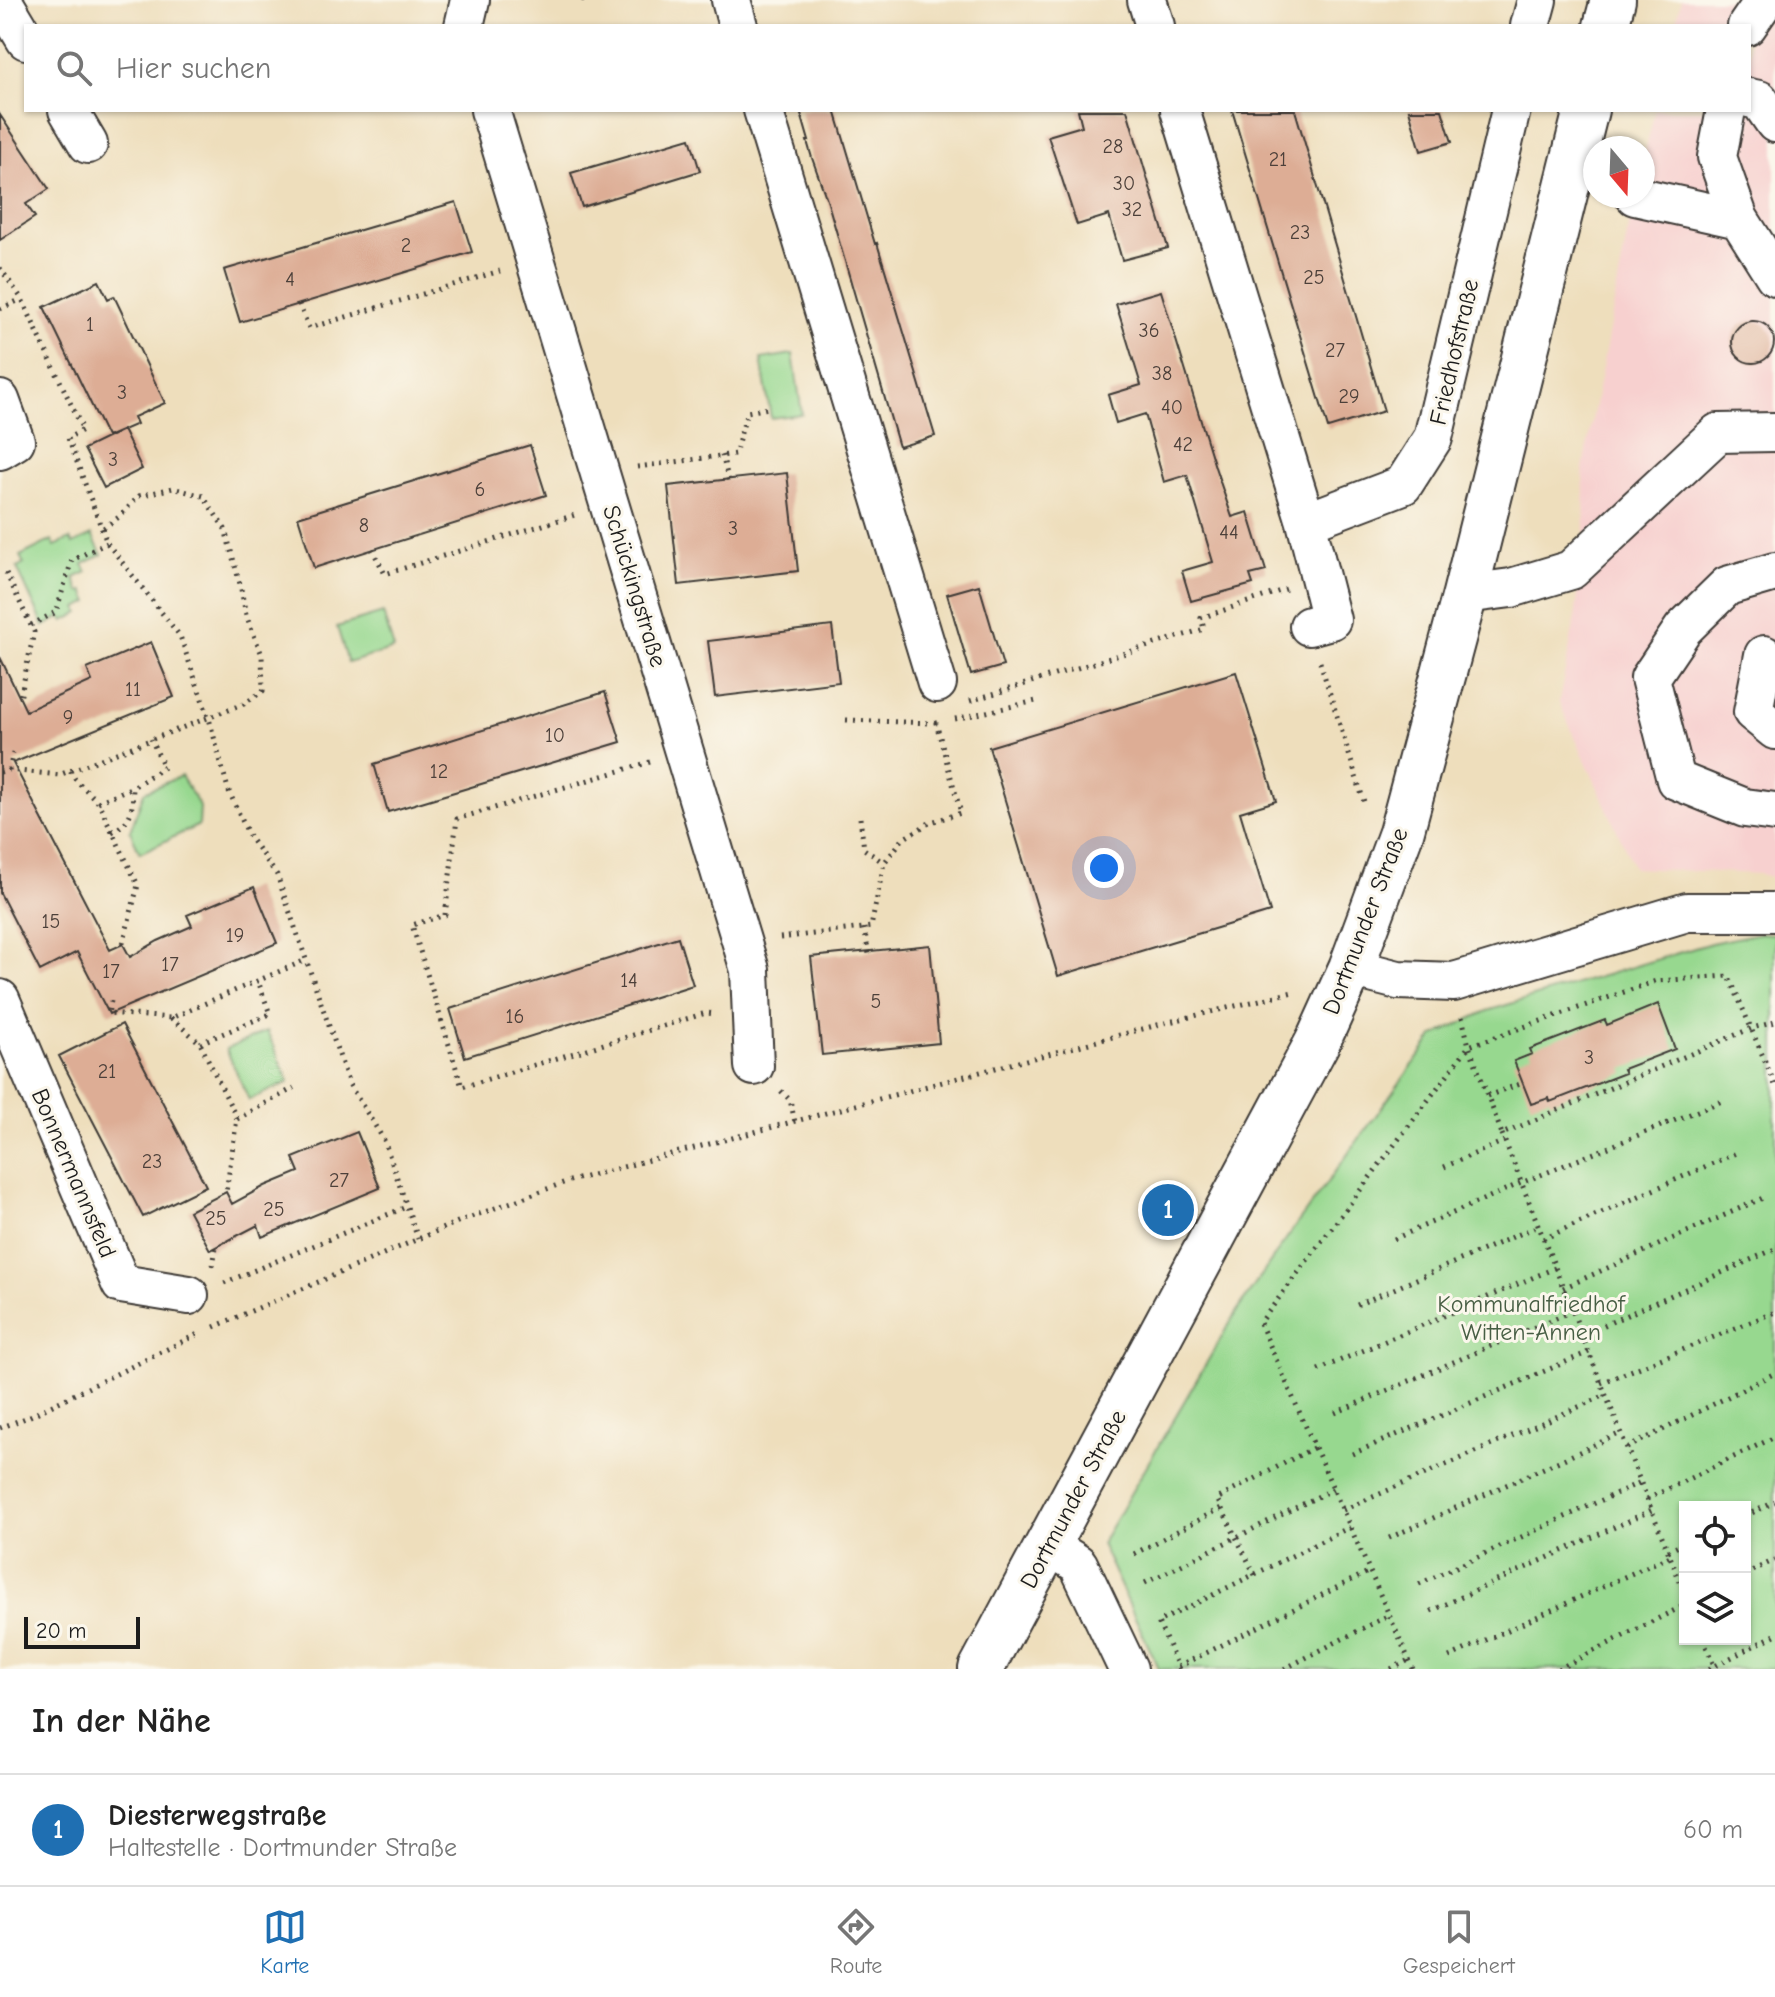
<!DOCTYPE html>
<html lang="de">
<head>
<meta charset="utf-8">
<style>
	:root { --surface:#fff; --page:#f6f6f6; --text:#222; --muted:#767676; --line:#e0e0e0; --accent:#1f6fb2 }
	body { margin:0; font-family:"Comic Neue",sans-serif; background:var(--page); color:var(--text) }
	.controls { position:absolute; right:24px; bottom:24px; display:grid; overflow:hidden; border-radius:0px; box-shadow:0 2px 6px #0004 }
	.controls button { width:72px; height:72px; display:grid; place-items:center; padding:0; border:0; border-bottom:2px solid var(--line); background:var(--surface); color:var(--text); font:40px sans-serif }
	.compass { position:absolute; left:1583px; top:136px; width:72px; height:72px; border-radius:50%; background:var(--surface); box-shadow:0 2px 6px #0004; rotate:161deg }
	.scale { position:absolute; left:24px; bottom:20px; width:116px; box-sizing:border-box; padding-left:8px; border:4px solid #1c1c1c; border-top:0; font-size:22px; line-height:28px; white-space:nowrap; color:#1c1c1c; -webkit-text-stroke:6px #fbf7ec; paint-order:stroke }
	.you { position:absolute; left:1104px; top:868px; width:28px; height:28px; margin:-20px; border:6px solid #fff; border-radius:50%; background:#1a73e8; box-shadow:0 0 0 12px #1a73e833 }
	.badge { display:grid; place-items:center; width:52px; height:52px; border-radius:50%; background:var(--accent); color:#fff; font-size:26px; font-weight:700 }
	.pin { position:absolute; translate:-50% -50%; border:4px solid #fff; box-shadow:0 2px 8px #0006 }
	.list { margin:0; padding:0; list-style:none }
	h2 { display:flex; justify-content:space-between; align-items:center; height:104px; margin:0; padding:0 32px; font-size:34px }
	h2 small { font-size:26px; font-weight:400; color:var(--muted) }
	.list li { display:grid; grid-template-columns:52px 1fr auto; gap:24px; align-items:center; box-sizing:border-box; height:112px; padding:0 32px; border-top:2px solid var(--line) }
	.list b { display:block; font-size:30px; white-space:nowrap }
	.list p { margin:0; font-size:26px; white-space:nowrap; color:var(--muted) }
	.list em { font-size:26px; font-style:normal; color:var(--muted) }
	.icon { flex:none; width:44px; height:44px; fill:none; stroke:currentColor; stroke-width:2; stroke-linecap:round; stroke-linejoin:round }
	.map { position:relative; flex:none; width:1775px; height:1669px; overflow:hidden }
	.search { position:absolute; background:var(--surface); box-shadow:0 2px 6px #0004; left:24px; right:24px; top:24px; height:88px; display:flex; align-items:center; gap:20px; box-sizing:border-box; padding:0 28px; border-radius:0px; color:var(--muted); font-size:30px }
	.sheet { height:216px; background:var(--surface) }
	nav { display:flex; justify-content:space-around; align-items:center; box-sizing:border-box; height:112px; border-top:2px solid var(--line); background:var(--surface); font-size:22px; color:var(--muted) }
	nav a { display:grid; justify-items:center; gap:4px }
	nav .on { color:var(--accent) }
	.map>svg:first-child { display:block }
</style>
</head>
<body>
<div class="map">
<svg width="1775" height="1669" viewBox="0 0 1775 1669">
	<rect width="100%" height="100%" fill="#fbf7ec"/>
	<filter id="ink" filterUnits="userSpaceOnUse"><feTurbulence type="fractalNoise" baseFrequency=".0125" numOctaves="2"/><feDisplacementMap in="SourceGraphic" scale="16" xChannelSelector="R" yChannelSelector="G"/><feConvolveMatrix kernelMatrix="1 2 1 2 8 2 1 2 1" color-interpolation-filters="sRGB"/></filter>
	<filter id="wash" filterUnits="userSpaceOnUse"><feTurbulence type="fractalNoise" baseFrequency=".006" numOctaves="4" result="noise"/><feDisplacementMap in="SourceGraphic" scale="32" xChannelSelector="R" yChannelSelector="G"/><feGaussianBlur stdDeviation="1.8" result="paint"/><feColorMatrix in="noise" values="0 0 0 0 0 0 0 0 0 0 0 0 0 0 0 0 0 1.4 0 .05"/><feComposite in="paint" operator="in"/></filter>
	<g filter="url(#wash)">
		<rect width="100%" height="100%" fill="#eedebc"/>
		<path fill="#f7d0cf" d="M1681,0H1775V878L1760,874L1634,868L1559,702L1575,619L1585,535L1583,468L1631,214L1643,196V161L1655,110H1749V26H1675Z"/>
		<path fill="#97d88f" stroke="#5a7a56" stroke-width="2" fill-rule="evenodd" d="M793,354L802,414L771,418L761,359Z
			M92,535L102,555L83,564L87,572L74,578L80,592L84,591L89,602L78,608L80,613L64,621L61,617L44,626L17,568L24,564L20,556L52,540L55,546L70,539L73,544Z
			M383,613L394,649L348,663L337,627Z
			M181,776L200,807L199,825L140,853L130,831L144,792Z
			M1760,933L1775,934V1669H1159L1101,1544L1235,1314L1291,1232L1434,1036L1487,1011L1711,943ZM1685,1507H1745V1639H1685Z
			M267,1031L289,1082L249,1100L226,1049Z"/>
		<g id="blocks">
			<path fill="#ddad95" d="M800,110H835L875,244L877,243L935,436L899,447L828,203L812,158L807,141H809Z
				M1078,110H1127L1168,248L1122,260L1109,215L1077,225L1048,136L1082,126Z
				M1232,110H1295L1384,411L1328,428Z
				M1409,110H1442L1452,142L1421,151Z
				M0,115L49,189L26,204L35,217L0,240Z
				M690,138L700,171L582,207L571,173Z
				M456,202L472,252L240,322L224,270Z
				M99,281L108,299L114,296L165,403L134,417L137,424L107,437L44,307Z
				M1161,291L1215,467L1232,517L1248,512L1266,571L1250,575L1253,584L1191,601L1182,571L1213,562L1187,475L1164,482L1145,414L1116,423L1108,395L1141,385L1116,304Z
				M1732 342a21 21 0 1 1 42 0a21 21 0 1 1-42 0Z
				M123,430L142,469L104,488L84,449Z
				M530,445L546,495L314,568L298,517Z
				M787,473L798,571L679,585L668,486Z
				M979,585L1003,666L971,675L947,594Z
				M832,626L839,682L715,697L708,641Z
				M151,642L174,697L13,763L110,950L123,944L130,957L158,941L192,926L187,915L254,887L277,943L109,1014L77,952L40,971L0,893V657L26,711L92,681L87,669Z
				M1236,672L1276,801L1240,812L1270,912L1058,976L989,747Z
				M605,692L621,742L388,812L374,764Z
				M678,937L693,985L465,1057L450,1009Z
				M930,945L939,1043L822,1055L811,957Z
				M1658,1004L1675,1049L1623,1069L1625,1073L1550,1102L1549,1098L1531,1104L1514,1061L1532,1054L1530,1049L1605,1020L1607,1025Z
				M122,1024L206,1186L143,1217L59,1056Z
				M357,1132L380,1188L262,1237L258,1225L210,1250L189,1211L226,1192L232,1204L265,1186L299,1172L293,1158Z"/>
		</g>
	</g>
	<g filter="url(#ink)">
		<use href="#blocks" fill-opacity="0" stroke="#3c3934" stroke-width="2"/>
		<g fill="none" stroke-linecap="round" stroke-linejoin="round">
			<defs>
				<path id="minor" d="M2,0L26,40
					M731,0L738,26
					M1147,0L1155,26
					M464,26L470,0
					M1530,26L1537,0
					M1747,26L1765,0
					M1749,98L1759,100L1775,123
					M68,110L88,144
					M490,110L750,970L754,1066
					M763,110L937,683
					M1180,110L1306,522L1331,620L1309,626
					M1726,110L1717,157L1739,219
					M1635,196L1739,219L1775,276
					M0,400L15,441L0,450
					M1306,522L1403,485L1433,438L1511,110
					M1775,572L1727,586L1683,629L1650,678L1676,780L1745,808L1775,812
					M1465,594L1511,588L1571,570L1718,433L1775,432
					M1764,655L1753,712L1775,730
					M1351,968L1398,980L1454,982L1687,912H1775
					M0,999L121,1284L189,1295
					M1048,1545L1078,1564L1128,1669"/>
				<path id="major" d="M1606,26L1613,0
					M981,1669L1317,1043L1351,968L1401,833L1465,594L1586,110"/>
			</defs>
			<use href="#minor" stroke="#3c3934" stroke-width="42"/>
			<use href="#major" stroke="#3c3934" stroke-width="48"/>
			<path stroke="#3c3934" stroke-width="5" stroke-dasharray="2 6" stroke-linecap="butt" d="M584,0V2
				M0,268L22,299L83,430L68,438L107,543L180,636L210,722L228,789L250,838L277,875L349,1084L384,1140L418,1239
				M299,304L309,328L500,271
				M0,309L22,299
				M722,455L729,482
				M637,467L735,454L747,412L769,408
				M372,549L385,574L575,515
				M6,573L34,632L20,699
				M31,625L56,612L72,560L107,543
				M1320,662L1365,805
				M970,701L1204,629L1201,618L1286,589
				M955,719L1036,701
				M846,720L931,723
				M650,762L457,819L445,915L412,925L462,1087L706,1013L716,1014
				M9,770L13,753
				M70,771L75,779L98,802L138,885L123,944
				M0,772L9,770L59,775L244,704L263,691L262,655L246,615L240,584L225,529L203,496L173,488L139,496L119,517L102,529
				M98,802L133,787
				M860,818L864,849L884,863
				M112,832C134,820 132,809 133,787L164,767L151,739
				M864,928L869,954
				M780,938L871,927L884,863L903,839L931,822L961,813L936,723L941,722
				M111,1001L108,1013L171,1018L306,960
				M1462,1017L1469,1046L1502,1134L1752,1028L1775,1022
				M171,1018L200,1043L237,1119L226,1192
				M200,1043L270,1014L258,981
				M781,1091L790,1100L795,1122
				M1487,1096L1523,1083
				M237,1119L294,1088
				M1502,1134L1685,1594
				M1444,1167L1504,1141
				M1394,1239L1521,1183L1722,1101
				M1543,1239L1738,1152
				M213,1266L216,1247
				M224,1283L406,1207
				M1563,1288L1765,1197
				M1357,1305L1538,1226
				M214,1327L460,1221L566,1182L1165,1023L1293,992V993
				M1582,1335L1775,1249
				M1318,1370L1555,1268
				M1601,1383L1775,1312
				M1335,1413L1572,1311
				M0,1428L28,1417L198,1334
				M1627,1448L1775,1373
				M1352,1454L1589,1352
				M1647,1499L1775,1437
				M1343,1510L1606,1395
				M1745,1516L1775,1502
				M1389,1538L1621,1433
				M1668,1551L1685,1543
				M1134,1554L1221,1508
				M1745,1574L1775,1560
				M1255,1575L1217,1499L1315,1447
				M1145,1583L1333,1489
				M1419,1584L1641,1482
				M1431,1611L1652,1510
				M1703,1639L1715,1668
				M1449,1657L1670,1556
				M1178,1667L1370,1571
				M1179,1669L1158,1622L1350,1527
				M1284,1669L1389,1615
				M1391,1669L1409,1660
				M1413,1669L1260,1323L1469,1046L1656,981L1729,976L1775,1085
				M1558,1669L1685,1605
				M1709,1669L1775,1635"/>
			<use href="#minor" stroke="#fff" stroke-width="38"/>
			<use href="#major" stroke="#fff" stroke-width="44"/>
		</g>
	</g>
	<g text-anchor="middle" stroke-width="6" stroke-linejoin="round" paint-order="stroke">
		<g font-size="20" fill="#4c403a">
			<text x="1113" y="153">28</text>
			<text x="1278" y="166">21</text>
			<text x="1124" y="190">30</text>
			<text x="1132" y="216">32</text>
			<text x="1300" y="239">23</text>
			<text x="406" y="252">2</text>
			<text x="1314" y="284">25</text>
			<text x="290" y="286">4</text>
			<text x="90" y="331">1</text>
			<text x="1149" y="337">36</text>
			<text x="1335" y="357">27</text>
			<text x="1162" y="380">38</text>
			<text x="122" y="399">3</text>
			<text x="1349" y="403">29</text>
			<text x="1172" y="414">40</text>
			<text x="1183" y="451">42</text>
			<text x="113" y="466">3</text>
			<text x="480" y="496">6</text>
			<text x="364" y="532">8</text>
			<text x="733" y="535">3</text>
			<text x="1229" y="539">44</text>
			<text x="133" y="696">11</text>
			<text x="68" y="724">9</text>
			<text x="555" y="742">10</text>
			<text x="439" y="778">12</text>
			<text x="51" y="928">15</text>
			<text x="235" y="942">19</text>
			<text x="170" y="971">17</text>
			<text x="111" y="978">17</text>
			<text x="629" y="987">14</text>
			<text x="876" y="1008">5</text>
			<text x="515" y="1023">16</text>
			<text x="1589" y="1064">3</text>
			<text x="107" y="1078">21</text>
			<text x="152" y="1168">23</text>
			<text x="339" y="1187">27</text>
			<text x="274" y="1216">25</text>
			<text x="216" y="1225">25</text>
		</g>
		<g font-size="24" fill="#1c1c1c" stroke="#fbf7ec">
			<text transform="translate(1454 352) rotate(-77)" y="8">Friedhofstraße</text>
			<text transform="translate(635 586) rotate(73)" y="8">Schückingstraße</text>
			<text transform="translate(1365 921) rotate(-69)" y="8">Dortmunder Straße</text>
			<text transform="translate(74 1173) rotate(67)" y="8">Bonnermannsfeld</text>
			<text transform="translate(1073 1499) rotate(-62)" y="8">Dortmunder Straße</text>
		</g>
		<g font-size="24" fill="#475e44" stroke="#fbf7ec">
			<text x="1531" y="1312">Kommunalfriedhof<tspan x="1531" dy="28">Witten-Annen</tspan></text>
		</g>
	</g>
</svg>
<div class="controls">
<button><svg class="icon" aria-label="locate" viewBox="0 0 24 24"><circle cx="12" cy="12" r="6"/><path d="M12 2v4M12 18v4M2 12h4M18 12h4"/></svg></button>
<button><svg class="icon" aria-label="layers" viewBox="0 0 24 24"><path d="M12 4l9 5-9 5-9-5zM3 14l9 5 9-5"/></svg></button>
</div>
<svg class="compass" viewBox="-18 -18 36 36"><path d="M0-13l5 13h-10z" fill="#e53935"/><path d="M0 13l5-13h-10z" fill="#767676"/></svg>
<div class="scale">20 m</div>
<div class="you"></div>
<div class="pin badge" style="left:1168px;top:1210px">1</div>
<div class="search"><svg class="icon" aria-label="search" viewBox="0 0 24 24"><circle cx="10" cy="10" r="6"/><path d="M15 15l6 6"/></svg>Hier suchen</div>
</div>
<section class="sheet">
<h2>In der Nähe<small></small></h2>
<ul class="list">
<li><span class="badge">1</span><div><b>Diesterwegstraße</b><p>Haltestelle · Dortmunder Straße</p></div><em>60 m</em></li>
</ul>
</section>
<nav>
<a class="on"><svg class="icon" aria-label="map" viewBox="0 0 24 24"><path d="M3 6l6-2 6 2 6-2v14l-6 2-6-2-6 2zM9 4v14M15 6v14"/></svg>Karte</a>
<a><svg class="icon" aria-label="directions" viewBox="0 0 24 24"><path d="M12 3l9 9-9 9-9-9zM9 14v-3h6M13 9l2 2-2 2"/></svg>Route</a>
<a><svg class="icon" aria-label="saved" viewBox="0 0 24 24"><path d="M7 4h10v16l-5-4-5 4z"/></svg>Gespeichert</a>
</nav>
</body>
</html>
